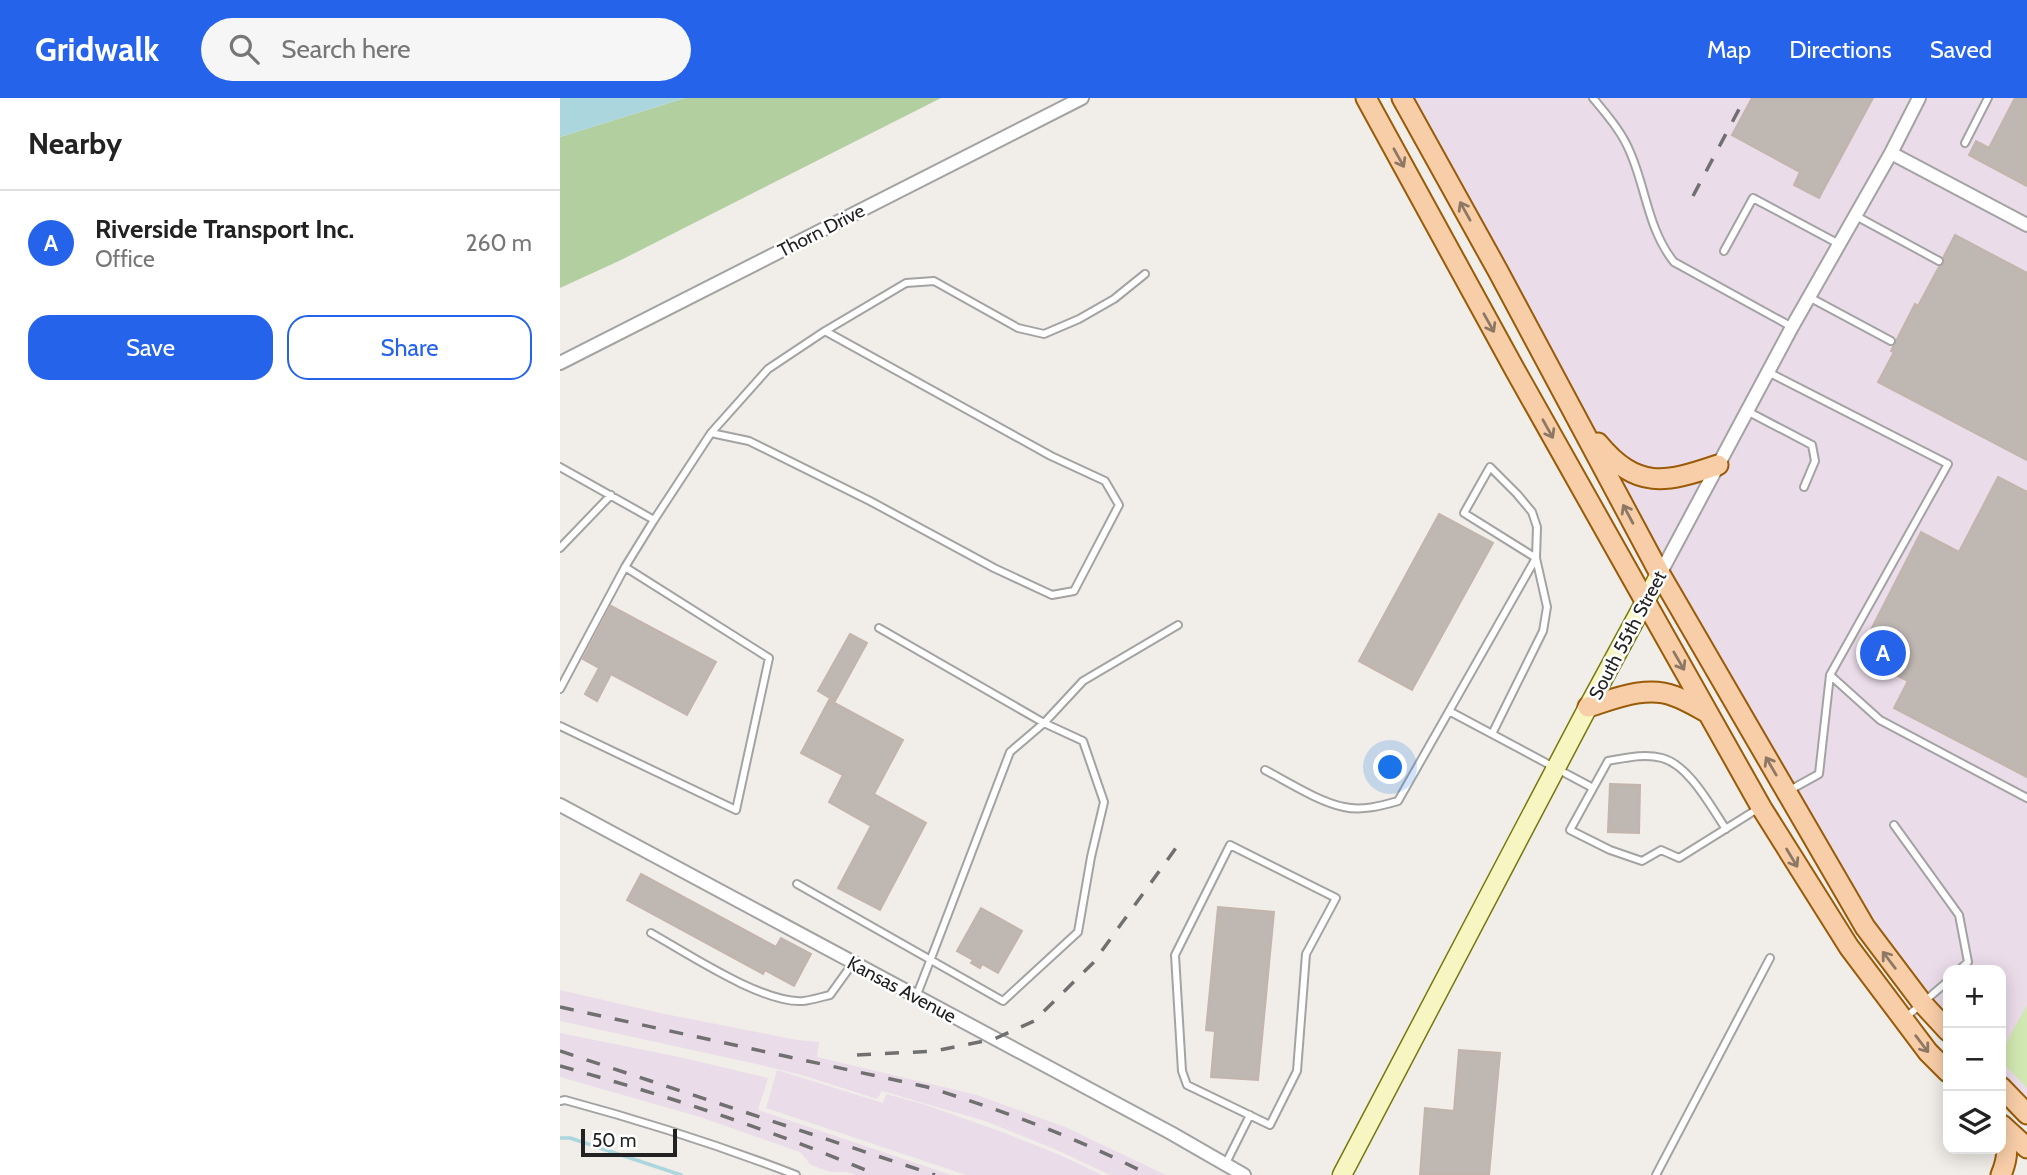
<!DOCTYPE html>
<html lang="en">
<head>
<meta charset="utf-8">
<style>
	:root { --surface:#fff; --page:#f6f6f6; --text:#222; --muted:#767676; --line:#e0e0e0; --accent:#2563eb }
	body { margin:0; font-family:Cabin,sans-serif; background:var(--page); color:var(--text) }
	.controls { position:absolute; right:21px; bottom:21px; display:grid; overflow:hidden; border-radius:14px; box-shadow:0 4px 18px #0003 }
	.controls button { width:63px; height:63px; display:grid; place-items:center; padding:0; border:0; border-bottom:2px solid var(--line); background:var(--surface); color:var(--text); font:35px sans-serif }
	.scale { position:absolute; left:21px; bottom:18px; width:96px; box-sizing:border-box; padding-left:7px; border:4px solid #222; border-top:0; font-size:19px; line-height:24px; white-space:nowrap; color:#222; -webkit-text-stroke:5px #fff; paint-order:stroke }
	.you { position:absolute; left:831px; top:670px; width:24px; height:24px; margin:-18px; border:5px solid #fff; border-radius:50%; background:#1a73e8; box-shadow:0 0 0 10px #1a73e833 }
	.badge { display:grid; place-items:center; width:46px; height:46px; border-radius:50%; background:var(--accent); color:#fff; font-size:23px; font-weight:700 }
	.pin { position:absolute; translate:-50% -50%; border:4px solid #fff; box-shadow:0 2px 7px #0006 }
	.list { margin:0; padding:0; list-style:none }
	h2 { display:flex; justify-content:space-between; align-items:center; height:91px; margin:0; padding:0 28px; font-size:30px }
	h2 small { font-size:23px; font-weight:400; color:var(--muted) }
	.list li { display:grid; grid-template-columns:46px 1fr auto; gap:21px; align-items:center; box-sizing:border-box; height:105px; padding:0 28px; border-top:2px solid var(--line) }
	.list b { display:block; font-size:26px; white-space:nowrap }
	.list p { margin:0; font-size:23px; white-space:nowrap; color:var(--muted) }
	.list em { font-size:23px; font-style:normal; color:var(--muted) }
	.actions { display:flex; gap:14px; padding:21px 28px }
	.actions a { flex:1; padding:16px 0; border:2px solid var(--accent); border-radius:21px; text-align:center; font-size:24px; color:var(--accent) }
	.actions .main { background:var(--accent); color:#fff }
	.icon { flex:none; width:38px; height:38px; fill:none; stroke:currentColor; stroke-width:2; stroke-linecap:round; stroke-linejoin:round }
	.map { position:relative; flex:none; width:1467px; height:1077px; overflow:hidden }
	header { display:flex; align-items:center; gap:42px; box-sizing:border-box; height:98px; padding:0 35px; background:var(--accent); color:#fff }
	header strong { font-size:33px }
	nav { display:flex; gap:38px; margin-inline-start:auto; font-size:24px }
	.search { width:490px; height:63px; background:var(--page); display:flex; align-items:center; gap:18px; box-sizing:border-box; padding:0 24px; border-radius:38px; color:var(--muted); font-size:26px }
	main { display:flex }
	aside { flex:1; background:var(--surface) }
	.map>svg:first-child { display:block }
</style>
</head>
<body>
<header>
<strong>Gridwalk</strong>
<div class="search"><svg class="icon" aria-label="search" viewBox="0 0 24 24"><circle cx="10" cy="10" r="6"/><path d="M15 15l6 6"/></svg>Search here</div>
<nav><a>Map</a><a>Directions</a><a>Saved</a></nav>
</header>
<main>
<aside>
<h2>Nearby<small></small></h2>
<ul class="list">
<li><span class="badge">A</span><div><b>Riverside Transport Inc.</b><p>Office</p></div><em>260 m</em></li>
</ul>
<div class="actions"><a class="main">Save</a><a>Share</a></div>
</aside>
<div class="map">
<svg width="1467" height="1077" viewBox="0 0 1467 1077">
	<rect width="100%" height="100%" fill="#f1eee9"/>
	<path fill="#eadce9" d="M841,0H1467V1014L1441,989V872H1388V933L1305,829Z
		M0,892L100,915L237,942L259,944L257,959L417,997L505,1029L606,1077H550L497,1052L425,1023L322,993L317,1001L245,978L201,967L0,923Z
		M0,935L119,959L208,980L198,1012L391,1077H296L287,1074H270L251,1067L240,1054L140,1019L0,979Z
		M217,972L323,1005L326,996L366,1007L442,1034L500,1057L542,1077H406L206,1010Z"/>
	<path fill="#d2e8b2" d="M1467,907V990L1441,963V954Z"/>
	<path fill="#b2cfa0" d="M125,0H381L61,162L0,190V39Z"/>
	<path fill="#acd6dd" d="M0,0H125L0,39Z"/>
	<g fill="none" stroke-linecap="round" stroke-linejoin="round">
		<path stroke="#acd6dd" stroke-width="3.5" d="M0,1040H10L121,1077"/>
	</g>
	<path fill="#bfb7b2" stroke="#c3b4ac" stroke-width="2" d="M1192,0H1313L1259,100L1234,87L1240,74L1172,37Z
		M1455,0H1467V88L1409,57L1416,43L1429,50Z
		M1395,137L1467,175V362L1318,284L1334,254L1331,253L1355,206L1358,208L1379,169L1384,166L1383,160Z
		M1438,379L1467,394V679L1334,610L1348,583L1298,557L1361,434L1399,454Z
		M879,416L933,445L852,592L799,563Z
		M51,508L156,564L127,617L51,576L37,603L25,596L39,570L23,561Z
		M290,536L307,545L275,603L258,593Z
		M269,602L343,642L314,696L366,725L320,812L278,790L311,728L269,704L283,677L241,655Z
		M1050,686L1080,687L1079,735L1048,734Z
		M81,776L216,849L221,840L251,856L234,888L205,872L203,876L67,802Z
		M658,809L714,814L698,982L651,979L655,933L646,932Z
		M421,810L462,833L438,875L422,866L420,870L411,865L413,862L397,853Z
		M899,952L940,955L929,1077H860L865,1010L894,1013Z"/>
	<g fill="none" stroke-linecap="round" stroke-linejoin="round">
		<defs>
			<path id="lane" d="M1033,0C1047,17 1062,34 1070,54C1086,90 1088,132 1114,164L1232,229
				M1405,45L1428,0
				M1296,118L1379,163
				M1164,153L1193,100L1279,146
				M1249,199L1331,243
				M265,233L346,185L374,183L458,230L484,236L519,221L554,201L585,176
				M1208,274L1388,366L1270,577L1259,676L1230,692
				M1187,313L1252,347L1255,363L1244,389
				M0,369L94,422L65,469
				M94,422L151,335L208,271L265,233L491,358L545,383L559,407L514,493L492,497L434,470L310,403L189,343L151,335
				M0,450L51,397
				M319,530L484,625L523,583L618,527
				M1270,577L1320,622L1467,700
				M0,591L65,469L209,560L176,712L0,628
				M889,613L1033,690
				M705,672C728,684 759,704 784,709C802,713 821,708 838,703L976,460L904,415L930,369L957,396L972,414L977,429L976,460L987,509L983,533L932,636
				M1334,727L1399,817L1408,864L1399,872
				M1166,731C1151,709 1129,667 1102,660C1084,655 1065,660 1048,663L1010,732L1050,752L1082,763L1101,752L1119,760L1199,710
				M670,747L776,800L746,856L737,973L710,1027L627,987L622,973L615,857Z
				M237,786L443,903L518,834L531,759L544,704L523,643L484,625L450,654L370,863L356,899
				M91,835C127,855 203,906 243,903C252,902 261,899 270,897L293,865
				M1345,920L1388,883
				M0,1003L5,1002C83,1023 161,1048 236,1077
				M665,1067L690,1017
				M1096,1077L1210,860"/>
			<path id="street" d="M1331,55L1467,127
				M0,265L522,0
				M1100,476L1232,229L1331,55L1359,0
				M0,707L611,1035L684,1077"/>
			<path id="secondary" d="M782,1077L1028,609L1100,476"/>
			<path id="primary" d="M806,0L955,272L1201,709L1289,849L1368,954L1388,974
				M842,0L938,173L1100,476L1305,829L1363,906L1388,933
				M1038,345C1077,392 1105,385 1158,367
				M1028,609C1054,601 1087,587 1114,598C1126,602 1137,609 1148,615
				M1441,989L1467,1016
				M1442,1027L1467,1050
				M1441,1032C1449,1048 1448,1060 1441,1077"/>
		</defs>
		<use href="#lane" stroke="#a3a3a3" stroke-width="10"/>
		<use href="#street" stroke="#a3a3a3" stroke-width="16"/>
		<use href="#secondary" stroke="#76780a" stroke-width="21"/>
		<use href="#primary" stroke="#995b07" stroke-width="23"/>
		<use href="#lane" stroke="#fff" stroke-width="6"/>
		<use href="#street" stroke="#fff" stroke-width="12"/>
		<use href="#secondary" stroke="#f7f5c1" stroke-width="18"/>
		<use href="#primary" stroke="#f8cea8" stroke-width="19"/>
		<path stroke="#707070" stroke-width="3.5" stroke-dasharray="14 14" stroke-linecap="butt" d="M1133,98L1185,0
			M0,909L367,989C444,1013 518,1040 589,1077
			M0,953L375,1077
			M297,957L375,953L434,941L474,923L533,865L621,743
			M0,968C108,998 215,1033 317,1077"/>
	</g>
	<defs><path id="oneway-shaft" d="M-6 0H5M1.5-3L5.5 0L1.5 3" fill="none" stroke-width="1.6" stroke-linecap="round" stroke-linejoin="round" transform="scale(1.75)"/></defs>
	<g stroke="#8d7865">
		<use href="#oneway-shaft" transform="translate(839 60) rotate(61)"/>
		<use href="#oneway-shaft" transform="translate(905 113) rotate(-119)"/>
		<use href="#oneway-shaft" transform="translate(929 225) rotate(61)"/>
		<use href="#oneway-shaft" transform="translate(988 331) rotate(61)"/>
		<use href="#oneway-shaft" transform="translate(1068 416) rotate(-118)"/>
		<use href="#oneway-shaft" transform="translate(1119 563) rotate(60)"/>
		<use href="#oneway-shaft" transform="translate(1211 668) rotate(-120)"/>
		<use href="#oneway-shaft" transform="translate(1232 760) rotate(59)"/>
		<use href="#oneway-shaft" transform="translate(1329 862) rotate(-127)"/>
		<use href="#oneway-shaft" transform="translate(1362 946) rotate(53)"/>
	</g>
	<g text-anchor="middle" stroke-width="5" stroke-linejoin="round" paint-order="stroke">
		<g font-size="19" fill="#222" stroke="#fff">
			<text transform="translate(261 132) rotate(-27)" y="7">Thorn Drive</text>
			<text transform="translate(1067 537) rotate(-62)" y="7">South 55th Street</text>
			<text transform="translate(342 891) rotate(28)" y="7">Kansas Avenue</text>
		</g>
	</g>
</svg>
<div class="controls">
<button>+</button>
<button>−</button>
<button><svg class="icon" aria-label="layers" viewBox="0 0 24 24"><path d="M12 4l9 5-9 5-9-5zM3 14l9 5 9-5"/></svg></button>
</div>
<div class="scale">50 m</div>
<div class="you"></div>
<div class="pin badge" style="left:1323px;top:555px">A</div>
</div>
</main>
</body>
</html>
